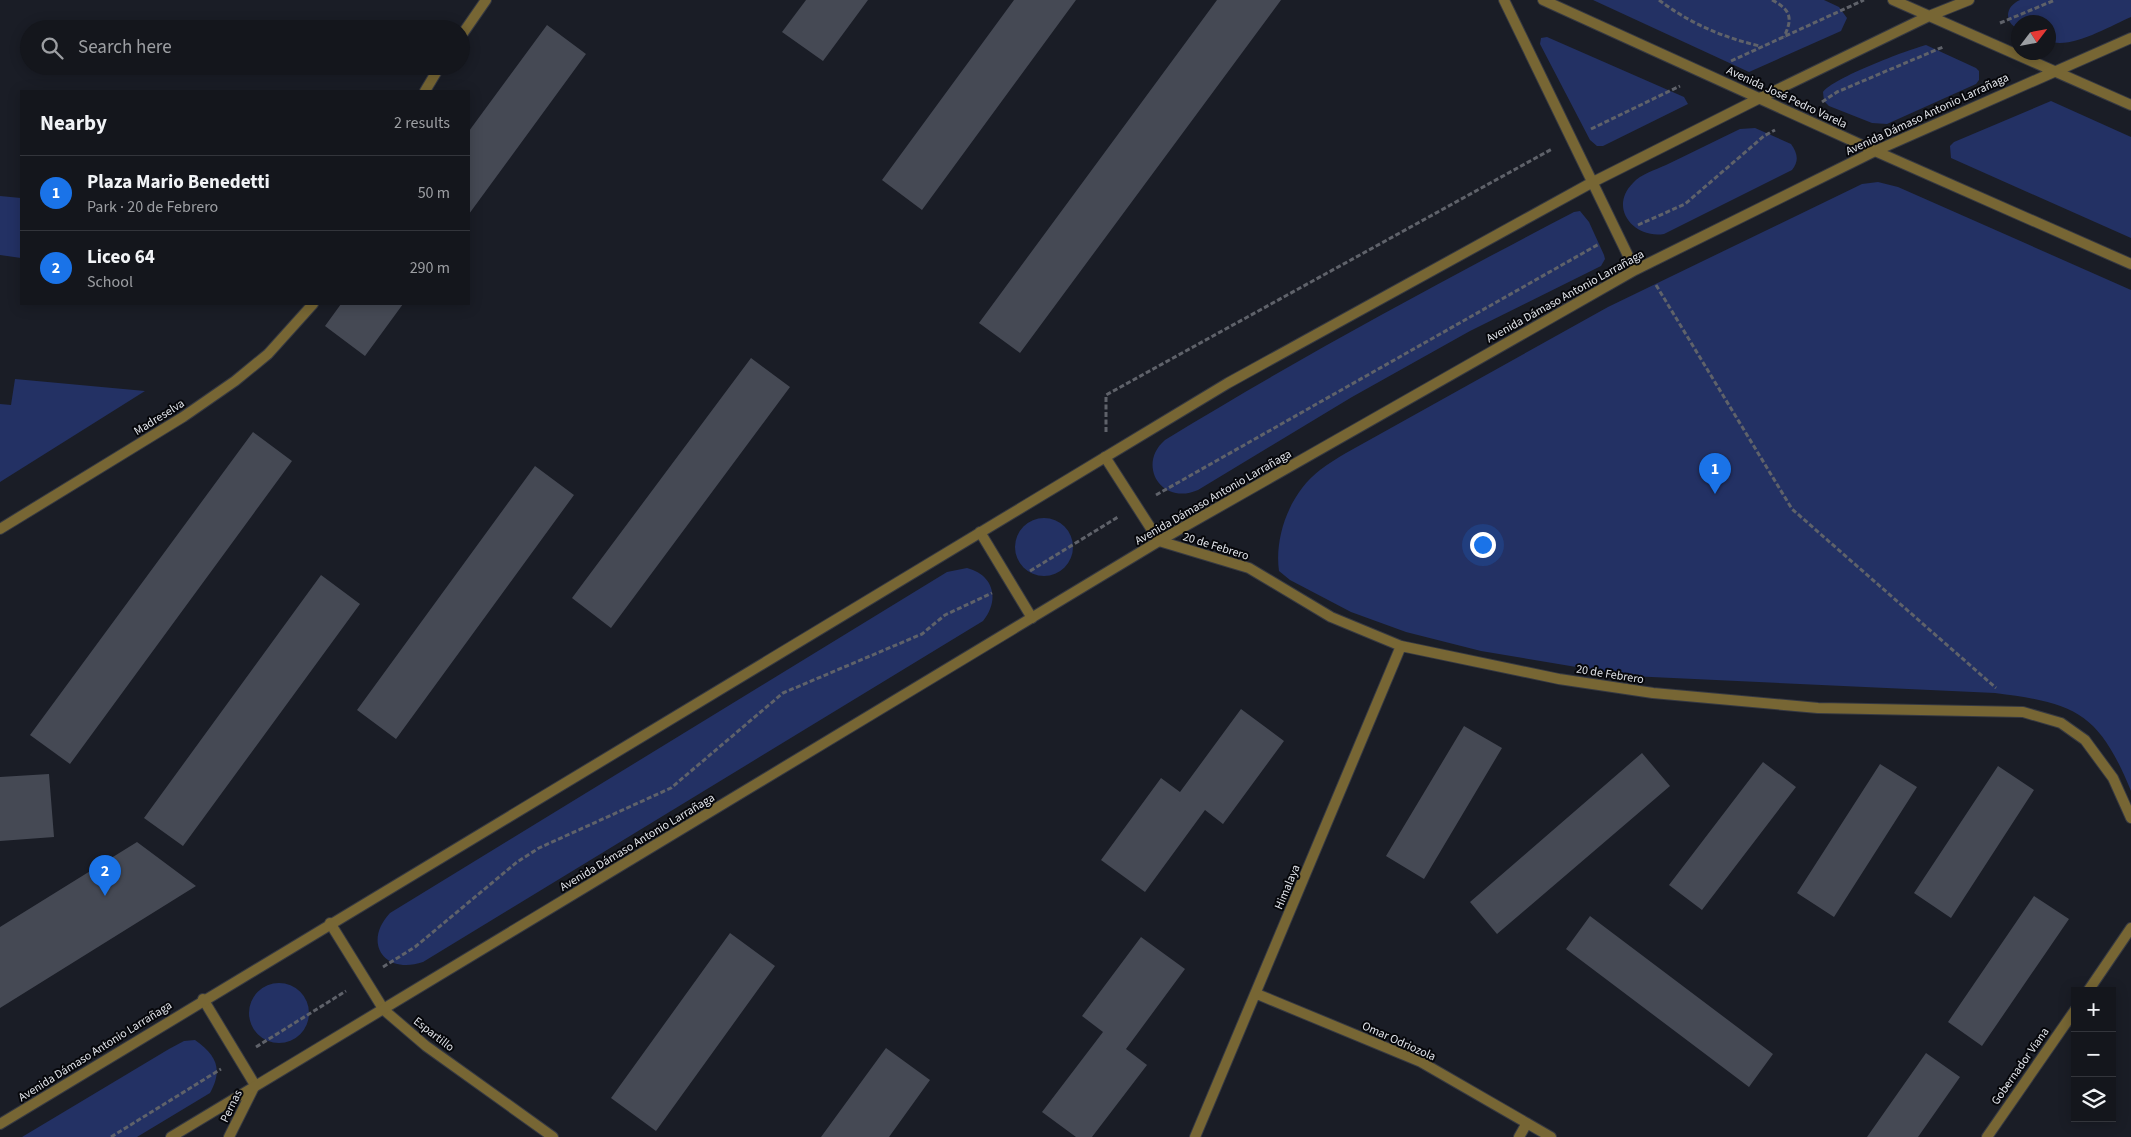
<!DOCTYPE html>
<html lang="en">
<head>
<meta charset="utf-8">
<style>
	:root { --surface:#14161c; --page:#212329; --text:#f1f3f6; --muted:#9d9fa3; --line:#33353b; --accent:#1a73e8 }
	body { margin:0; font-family:"Source Sans 3",sans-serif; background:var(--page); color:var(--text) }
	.controls { position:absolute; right:15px; bottom:15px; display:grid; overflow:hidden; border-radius:0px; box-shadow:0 2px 12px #0003 }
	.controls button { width:45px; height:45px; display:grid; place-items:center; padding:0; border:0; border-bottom:1px solid var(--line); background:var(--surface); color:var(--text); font:25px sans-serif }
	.compass { position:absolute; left:2011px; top:15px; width:45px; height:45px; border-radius:50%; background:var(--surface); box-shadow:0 2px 12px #0003; rotate:58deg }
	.you { position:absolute; left:1482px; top:544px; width:18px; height:18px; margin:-12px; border:4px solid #fff; border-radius:50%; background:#1a73e8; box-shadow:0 0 0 8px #1a73e833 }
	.badge { display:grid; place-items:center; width:32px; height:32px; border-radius:50%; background:var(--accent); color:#fff; font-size:16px; font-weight:700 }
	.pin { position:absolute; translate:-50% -41px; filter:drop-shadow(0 1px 2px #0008) }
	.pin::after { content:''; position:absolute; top:26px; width:18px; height:15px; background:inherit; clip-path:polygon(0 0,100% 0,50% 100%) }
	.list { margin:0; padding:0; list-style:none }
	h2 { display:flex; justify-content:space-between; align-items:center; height:65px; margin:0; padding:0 20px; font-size:21px }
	h2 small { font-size:16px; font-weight:400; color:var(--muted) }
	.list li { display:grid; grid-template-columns:32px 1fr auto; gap:15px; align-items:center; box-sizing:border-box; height:75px; padding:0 20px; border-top:1px solid var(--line) }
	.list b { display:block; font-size:19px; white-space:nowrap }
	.list p { margin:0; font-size:16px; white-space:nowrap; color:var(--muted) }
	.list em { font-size:16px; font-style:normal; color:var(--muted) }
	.icon { flex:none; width:28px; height:28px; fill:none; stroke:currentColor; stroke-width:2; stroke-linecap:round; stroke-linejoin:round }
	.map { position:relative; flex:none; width:2131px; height:1137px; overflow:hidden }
	.search { position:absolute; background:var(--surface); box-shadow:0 2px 12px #0003; left:20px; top:20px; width:450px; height:55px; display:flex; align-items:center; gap:12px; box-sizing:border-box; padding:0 18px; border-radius:28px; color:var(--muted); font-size:19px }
	.panel { position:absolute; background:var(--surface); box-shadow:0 2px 12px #0003; left:20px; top:90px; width:450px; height:215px; border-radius:0px }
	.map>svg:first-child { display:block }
</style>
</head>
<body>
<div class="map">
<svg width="2131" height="1137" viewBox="0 0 2131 1137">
	<rect width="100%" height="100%" fill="#1a1d26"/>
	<path fill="#233164" d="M1593,0H1824L1839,7L1847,18L1841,31L1749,72Z
		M2020,0H2131V17C2110,26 2070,50 2049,41L2048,22H2018V29C2003,21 2006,6 2020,0Z
		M1547,37L1684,97L1688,104L1603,146H1597L1590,140L1540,44L1541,38Z
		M1926,45L1976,68L1979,71V80L1976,84L1887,124L1872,123L1829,106L1824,101L1823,92C1833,78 1907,50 1926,45Z
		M2051,101L2131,137V238L1951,158L1950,146L1954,142Z
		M1755,128L1791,144C1798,154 1799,161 1792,170L1664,234C1634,239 1608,208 1633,183C1641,174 1655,170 1666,165C1691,153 1715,141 1740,129Z
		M1878,182L1898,187L2131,290V791C2099,713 2076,703 1995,693L1630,676L1481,651L1406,632L1351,612L1290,580L1279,571C1274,535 1291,492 1320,470C1328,464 1337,458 1346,453L1608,307L1862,184Z
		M0,196L21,198V258L0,255Z
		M1580,211L1589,222L1604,255L1605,259L1601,266L1470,331L1352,397L1198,490C1162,506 1136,465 1165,440C1299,358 1436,284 1574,212Z
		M15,379L145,391L0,482V404L11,405Z
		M1015 547a29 29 0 1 1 58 0a29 29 0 1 1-58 0Z
		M967,568C994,575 1000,600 983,621L423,962C385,975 362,943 390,913L947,572Z
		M249 1013a30 30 0 1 1 60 0a30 30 0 1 1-60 0Z
		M195,1040C217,1056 223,1069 210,1093L137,1137H22L169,1049L184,1041Z"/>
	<path fill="#454954" d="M806,0H868L823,61L782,32Z
		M1014,0H1076L922,210L882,180Z
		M1217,0H1281L1020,353L979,323Z
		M547,25L586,54L469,214V131Z
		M341,304H403L365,356L325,326Z
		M751,358L790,387L611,628L572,598Z
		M253,432L292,461L70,764L30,735Z
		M535,466L574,495L396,739L357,710Z
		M321,575L360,604L183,846L144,818Z
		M1241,709L1284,741L1223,824L1205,810L1145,892L1101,860L1161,778L1180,792Z
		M1464,726L1502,748L1424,879L1386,856Z
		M1642,753L1670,786L1497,934L1470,902Z
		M1763,762L1796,787L1702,910L1669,885Z
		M1880,764L1917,787L1834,917L1797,893Z
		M1998,766L2034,790L1951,918L1914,893Z
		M49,774L54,837L0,841V777Z
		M137,842L196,886L0,1008V927Z
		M2034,896L2069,919L1982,1046L1948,1022Z
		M1590,916L1773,1054L1749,1087L1566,949Z
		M730,933L775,966L656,1131L611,1098Z
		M1141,937L1185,969L1126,1049L1147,1065L1092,1137H1076L1042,1112L1103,1032L1082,1016Z
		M886,1048L930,1080L889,1137H821Z
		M1926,1053L1960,1077L1918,1137H1867Z"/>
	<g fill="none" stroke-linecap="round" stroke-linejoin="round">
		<defs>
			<path id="minor" d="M461,36L486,0
				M425,91L440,66
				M1105,457L1159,541L1249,568L1331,617L1401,646L1559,679L1653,693L1818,708L2023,712L2061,723L2085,740L2113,778L2131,818
				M0,529L183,417L235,381L268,354L313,304
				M980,532L1032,618
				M330,923L384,1010L426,1046L553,1137
				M2088,991L2131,928
				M1257,994L1421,1062L1551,1137
				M203,999L255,1085L229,1137
				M1195,1137L1401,646
				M1519,1137L1527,1123
				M1987,1137L2075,1010"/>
			<path id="tertiary" d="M1504,0L1635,270
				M1543,0L1875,151L2131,264
				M1893,0L2131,105
				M0,1124L1228,383L1591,183L1760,98L1929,16L1969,0
				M171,1137L1159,541L1635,270L1875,151L2131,38"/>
		</defs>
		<use href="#minor" stroke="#363942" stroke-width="12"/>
		<use href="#tertiary" stroke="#363942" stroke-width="12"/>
		<path stroke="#5f626a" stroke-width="3" stroke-dasharray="5 2.5" stroke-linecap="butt" d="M1659,0C1689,23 1724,38 1760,46
			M1772,0C1791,10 1793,18 1784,37
			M2000,23L2055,0
			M1731,61L1864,0
			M1822,102L1837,92L1943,47
			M1591,129L1680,86
			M1638,225L1685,204L1764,136L1775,130
			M1656,285L1792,509L1996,688
			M1106,432V395L1552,149
			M1156,495L1599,244
			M1030,571L1118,517
			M383,967L415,947L517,862L539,848L671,788L783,693L922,634L945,615L992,593
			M256,1047L346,991
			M111,1137L221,1069"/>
		<use href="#minor" stroke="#776634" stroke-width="10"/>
		<use href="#tertiary" stroke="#776634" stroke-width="10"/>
	</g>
	<g text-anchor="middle" stroke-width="4" stroke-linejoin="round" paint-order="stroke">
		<g font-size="12" fill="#e2e5eb" stroke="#06070b">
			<text transform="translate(1787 97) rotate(25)" y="4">Avenida José Pedro Varela</text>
			<text transform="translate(1927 114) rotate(-25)" y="4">Avenida Dámaso Antonio Larrañaga</text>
			<text transform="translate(1565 296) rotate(-29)" y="4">Avenida Dámaso Antonio Larrañaga</text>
			<text transform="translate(159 417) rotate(-32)" y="4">Madreselva</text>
			<text transform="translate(1213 497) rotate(-30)" y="4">Avenida Dámaso Antonio Larrañaga</text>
			<text transform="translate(1216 546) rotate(17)" y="4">20 de Febrero</text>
			<text transform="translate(1610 674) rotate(9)" y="4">20 de Febrero</text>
			<text transform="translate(637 842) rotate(-31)" y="4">Avenida Dámaso Antonio Larrañaga</text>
			<text transform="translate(1287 887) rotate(-67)" y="4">Himalaya</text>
			<text transform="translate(434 1034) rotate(38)" y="4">Espartillo</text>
			<text transform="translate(1399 1041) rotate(24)" y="4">Omar Odriozola</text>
			<text transform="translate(95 1051) rotate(-32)" y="4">Avenida Dámaso Antonio Larrañaga</text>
			<text transform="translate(2020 1066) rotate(-55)" y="4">Gobernador Viana</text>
			<text transform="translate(231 1106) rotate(-64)" y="4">Pernas</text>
		</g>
	</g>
</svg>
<div class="controls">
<button>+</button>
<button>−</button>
<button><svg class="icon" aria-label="layers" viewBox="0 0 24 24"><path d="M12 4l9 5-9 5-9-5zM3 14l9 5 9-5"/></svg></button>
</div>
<svg class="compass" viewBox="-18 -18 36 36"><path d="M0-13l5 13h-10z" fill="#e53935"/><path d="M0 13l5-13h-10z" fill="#9d9fa3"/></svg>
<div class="you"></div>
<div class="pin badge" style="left:1715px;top:494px">1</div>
<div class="pin badge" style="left:105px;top:896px">2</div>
<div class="search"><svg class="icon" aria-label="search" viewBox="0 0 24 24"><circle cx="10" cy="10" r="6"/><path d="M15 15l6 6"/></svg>Search here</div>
<section class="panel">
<h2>Nearby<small>2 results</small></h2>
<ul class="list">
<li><span class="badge">1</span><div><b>Plaza Mario Benedetti</b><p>Park · 20 de Febrero</p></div><em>50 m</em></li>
<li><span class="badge">2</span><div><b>Liceo 64</b><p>School</p></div><em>290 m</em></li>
</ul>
</section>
</div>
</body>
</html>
